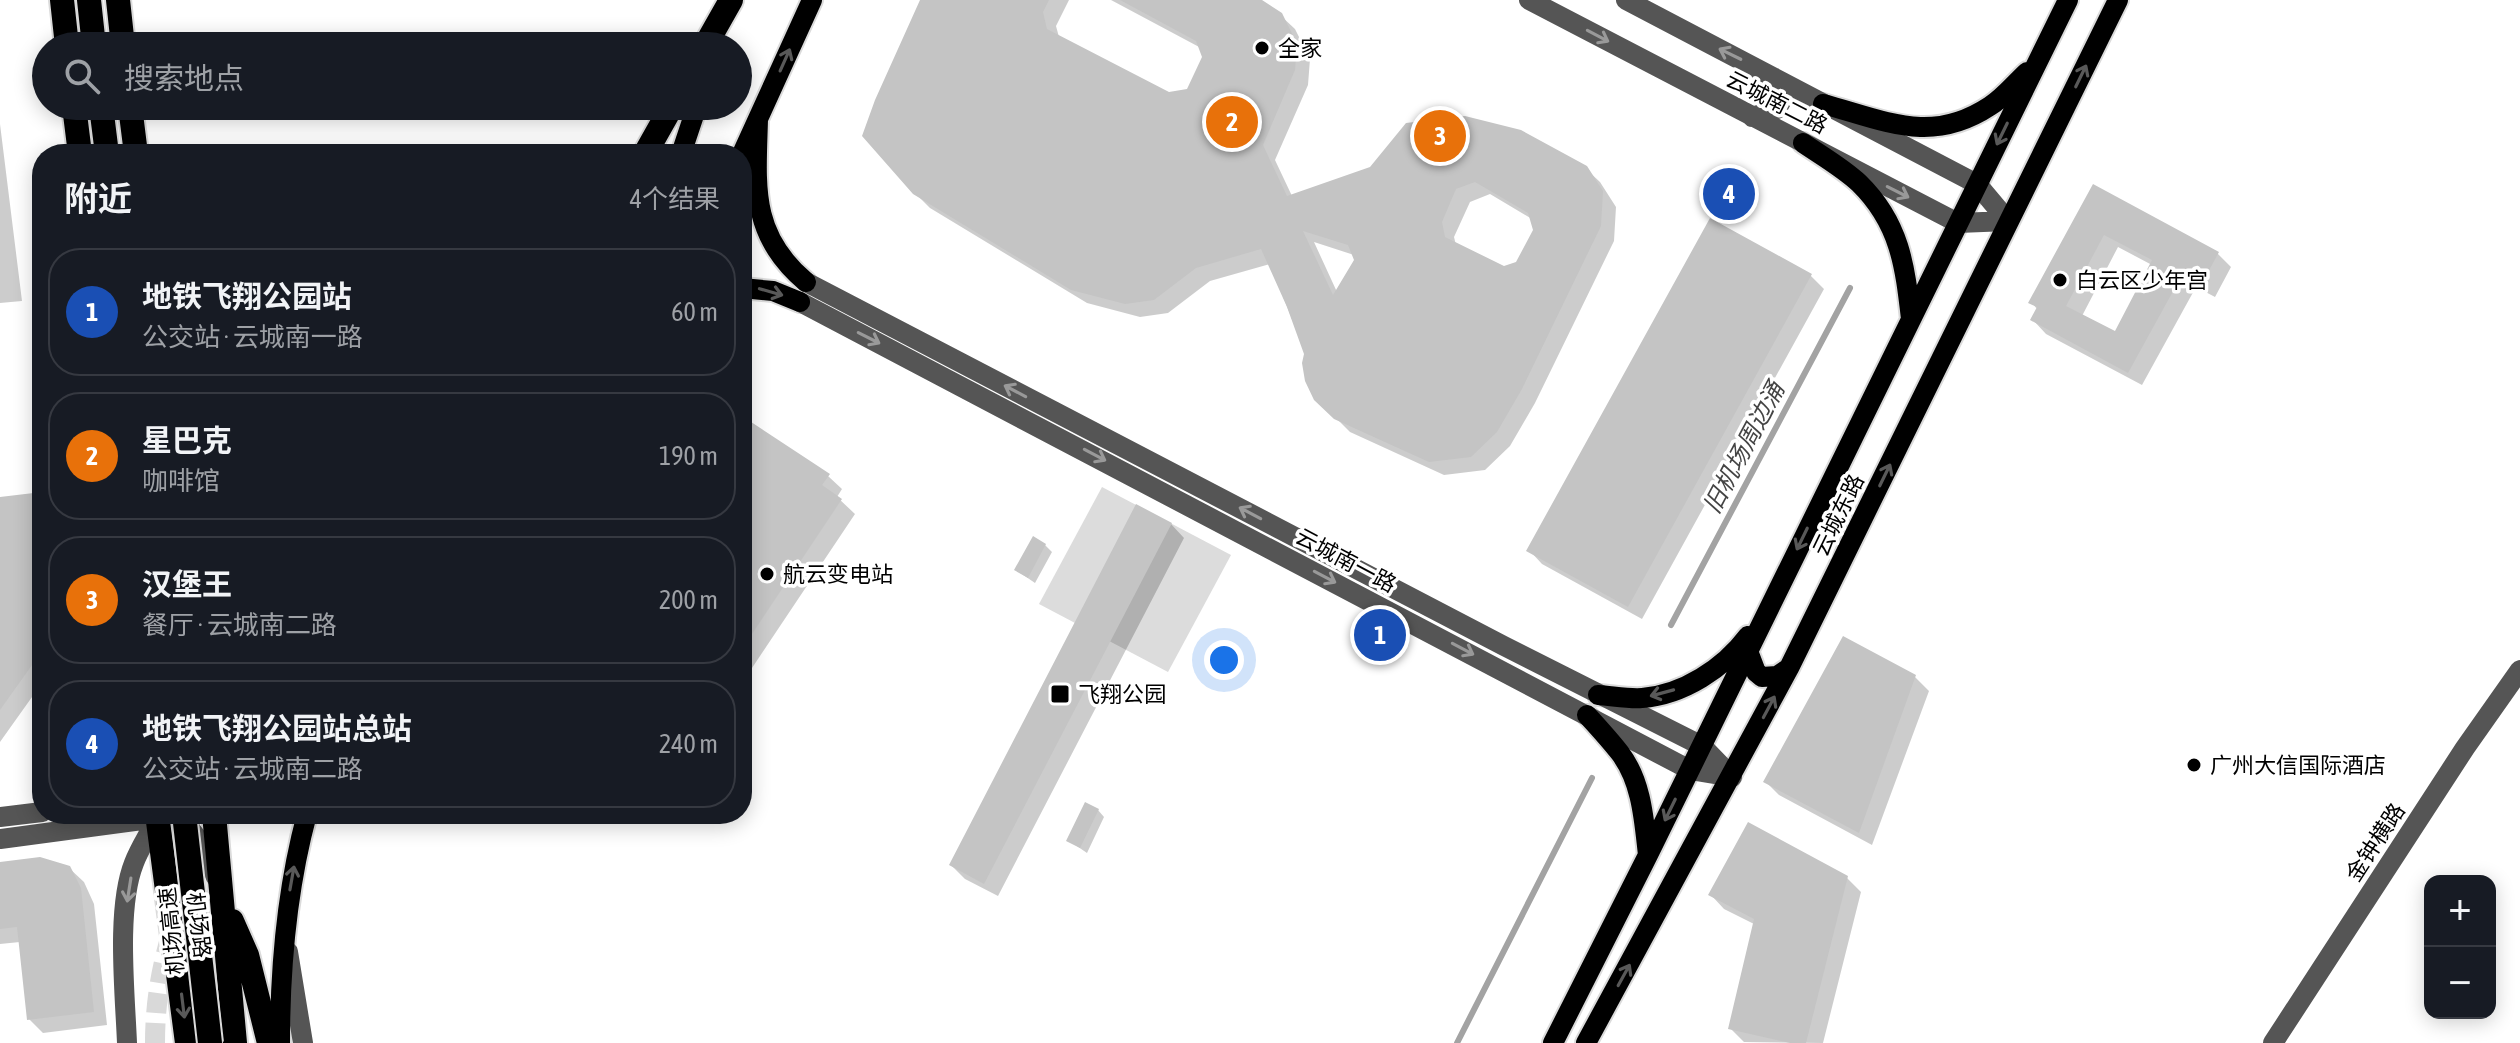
<!DOCTYPE html>
<html lang="zh">
<head>
<meta charset="utf-8">
<style>
	:root { --surface:#171b24; --page:#242831; --text:#f1f3f6; --muted:#9ea1a6; --line:#363941; --accent:#858687 }
	body { margin:0; font-family:"Asap Condensed","Noto Sans SC",sans-serif; background:var(--page); color:var(--text) }
	.controls { position:absolute; right:24px; bottom:24px; display:grid; overflow:hidden; border-radius:16px; box-shadow:0 4px 20px #0003 }
	.controls button { width:72px; height:72px; display:grid; place-items:center; padding:0; border:0; border-bottom:2px solid var(--line); background:var(--surface); color:var(--text); font:40px sans-serif }
	.you { position:absolute; left:1224px; top:660px; width:28px; height:28px; margin:-20px; border:6px solid #fff; border-radius:50%; background:#1a73e8; box-shadow:0 0 0 12px #1a73e833 }
	.badge { display:grid; place-items:center; width:52px; height:52px; border-radius:50%; background:var(--accent); color:#fff; font-size:26px; font-weight:700 }
	.pin { position:absolute; translate:-50% -50%; border:4px solid #fff; box-shadow:0 2px 8px #0006 }
	.list { margin:0; padding:0; list-style:none }
	h2 { display:flex; justify-content:space-between; align-items:center; height:104px; margin:0; padding:0 32px; font-size:34px }
	h2 small { font-size:26px; font-weight:400; color:var(--muted) }
	.list li { display:grid; grid-template-columns:52px 1fr auto; gap:24px; align-items:center; box-sizing:border-box; height:128px; margin:0 16px 16px; padding:0 16px; border:2px solid var(--line); border-radius:32px }
	.list b { display:block; font-size:30px; white-space:nowrap }
	.list p { margin:0; font-size:26px; white-space:nowrap; color:var(--muted) }
	.list em { font-size:26px; font-style:normal; color:var(--muted) }
	.icon { flex:none; width:44px; height:44px; fill:none; stroke:currentColor; stroke-width:2; stroke-linecap:round; stroke-linejoin:round }
	.map { position:relative; flex:none; width:2520px; height:1043px; overflow:hidden }
	.search { position:absolute; background:var(--surface); box-shadow:0 4px 20px #0003; left:32px; top:32px; width:720px; height:88px; display:flex; align-items:center; gap:20px; box-sizing:border-box; padding:0 28px; border-radius:44px; color:var(--muted); font-size:30px }
	.panel { position:absolute; background:var(--surface); box-shadow:0 4px 20px #0003; left:32px; top:144px; width:720px; height:680px; border-radius:32px }
	.map>svg:first-child { display:block }
</style>
</head>
<body>
<div class="map">
<svg width="2520" height="1043" viewBox="0 0 2520 1043">
	<rect width="100%" height="100%" fill="#fff"/>
	<path fill="#dcdcdc" d="M1102,487L1231,555L1168,672L1039,604Z"/>
	<path fill="#0003" fill-rule="evenodd" d="M922,0H1069L1056,26L1059,37L1169,94L1188,90L1204,57L1201,48L1111,0H1258L1280,15L1295,29L1310,59L1308,85L1275,160L1292,196L1585,168L1600,182L1616,207L1614,241L1535,403L1510,446L1485,470L1444,475L1350,432L1316,398L1306,354L1270,264L1210,281L1168,313L1140,317L1087,303L930,208L915,193ZM1490,194L1532,219L1535,231L1518,263L1504,268L1456,245L1454,237L1470,202ZM1314,242L1354,255L1356,260L1337,292Z
		M0,124L22,301L0,303Z
		M2093,187L2217,253L2231,267L2215,297L2196,287L2142,385L2046,334L2033,320L2038,310L2031,302ZM2118,247L2152,265L2115,333L2082,316Z
		M1810,275L1824,289L1642,619L1542,564L1529,550Z
		M742,418L828,476L842,489L837,497L855,514L742,683Z
		M42,494V683L0,742V499Z
		M1171,524L1184,538L998,896L965,879L951,865Z
		M1045,545L1052,552L1035,583L1016,570Z
		M1915,677L1929,691L1872,845L1779,795L1765,781Z
		M1098,810L1104,817L1087,853L1068,840Z
		M0,864L69,868L84,882L94,904L107,1025L43,1033L29,1019L20,942L0,944Z
		M1847,878L1861,892L1823,1043L1744,1042L1730,1028L1754,924L1724,909L1711,895Z"/>
	<g fill="none" stroke-linecap="round" stroke-linejoin="round">
		<path stroke="#a3a3a3" stroke-width="6" d="M1671,625L1850,288
			M1457,1043L1592,778"/>
	</g>
	<path fill="#c4c4c4" fill-rule="evenodd" d="M920,0H1049L1043,12L1047,29L1169,92L1187,89L1202,57L1196,41L1120,0H1262L1282,13L1297,44L1295,70L1263,145L1287,196L1370,167L1406,123L1465,116L1521,130L1587,166L1603,191L1601,226L1522,389L1497,432L1471,457L1429,462L1334,419L1314,400L1305,381L1302,363L1304,354L1287,307L1261,249L1196,268L1154,300L1125,304L1071,290L913,194L862,136L875,100ZM1475,182L1528,213L1533,230L1516,262L1504,266L1445,237L1442,222L1456,189ZM1303,231L1348,245L1354,260L1333,295Z
		M2093,184L2219,252L2201,285L2182,275L2128,373L2030,320L2037,307L2028,303ZM2104,235L2152,260L2115,331L2066,306Z
		M1710,218L1812,274L1628,607L1526,551Z
		M742,416L830,474L822,485L842,499L742,649Z
		M42,492V651L0,710V497Z
		M1136,504L1172,523L984,884L949,865Z
		M1033,536L1046,544L1028,578L1014,570Z
		M1843,636L1916,675L1859,833L1763,782Z
		M1085,802L1099,809L1080,848L1066,841Z
		M1748,822L1848,876L1806,1043H1790L1728,1029L1754,919L1708,895Z
		M40,857L70,866L81,888L94,1012L27,1020L17,927L0,929V862Z"/>
	<g fill="none" stroke-linecap="round" stroke-linejoin="round">
		<path stroke="#d9d9d9" stroke-width="20" stroke-dasharray="20 10" stroke-linecap="butt" d="M155,1043C155,983 169,932 192,877"/>
		<defs>
			<path id="major" d="M1823,104C1886,121 1931,145 1990,106C2004,97 2015,83 2027,72
				M758,120C756,187 750,235 806,282
				M1803,143C1822,156 1843,168 1859,183C1900,223 1905,266 1911,319
				M681,154L697,106
				M742,154L812,0
				M742,288L773,291L800,302
				M1748,651L1756,672L1762,677L1777,676L1789,668
				M1598,695C1613,696 1628,699 1642,698C1683,695 1724,668 1748,636
				M1587,715C1598,727 1610,740 1620,753C1642,782 1644,820 1648,855
				M280,1043C280,966 287,888 307,814
				M1553,1043L1648,855L2068,0
				M1586,1043L1789,668L2118,0"/>
			<path id="highway" d="M62,0L67,46
				M89,0L94,46
				M118,0L123,46
				M705,46L731,0
				M74,106L80,154
				M101,106L107,154
				M130,106L136,154
				M645,154L672,106
				M157,814L187,1043
				M214,814L235,1043
				M232,921L247,955L269,1043"/>
		</defs>
		<use href="#major" stroke="#dbdbdb" stroke-width="24"/>
		<use href="#highway" stroke="#dbdbdb" stroke-width="28"/>
		<path stroke="#555" stroke-width="20" d="M1529,0L1958,223L2008,221
			M1626,0L1977,184L2008,221
			M1752,117L1777,109L1784,96L1775,78
			M806,282L1504,646L1702,746L1732,777
			M800,302L1690,770L1732,777
			M0,817L42,812
			M183,819L200,842L216,877
			M0,839L157,818
			M288,952L303,1043
			M127,1043C125,993 116,908 134,863C140,847 150,833 157,818
			M2273,1043L2465,748L2520,670"/>
		<use href="#major" stroke="#000" stroke-width="20"/>
		<use href="#highway" stroke="#000" stroke-width="24"/>
		<defs>
			<path id="highway-bridge" d="M184,814L210,1043"/>
		</defs>
		<use href="#highway-bridge" stroke="#dbdbdb" stroke-width="28" stroke-linecap="butt"/>
		<use href="#highway-bridge" stroke="#000" stroke-width="24"/>
	</g>
	<defs><path id="oneway-shaft" d="M-6 0H5M1.5-3L5.5 0L1.5 3" fill="none" stroke-width="1.6" stroke-linecap="round" stroke-linejoin="round" transform="scale(2)"/></defs>
	<g stroke="#999">
		<use href="#oneway-shaft" transform="translate(1598 36) rotate(28)"/>
		<use href="#oneway-shaft" transform="translate(1730 54) rotate(-154)"/>
		<use href="#oneway-shaft" transform="translate(1898 192) rotate(27)"/>
		<use href="#oneway-shaft" transform="translate(869 338) rotate(27)"/>
		<use href="#oneway-shaft" transform="translate(1015 391) rotate(-152)"/>
		<use href="#oneway-shaft" transform="translate(1095 455) rotate(28)"/>
		<use href="#oneway-shaft" transform="translate(1250 513) rotate(-152)"/>
		<use href="#oneway-shaft" transform="translate(1325 577) rotate(28)"/>
		<use href="#oneway-shaft" transform="translate(1463 649) rotate(28)"/>
		<use href="#oneway-shaft" transform="translate(129 890) rotate(99)"/>
	</g>
	<g stroke="#595959">
		<use href="#oneway-shaft" transform="translate(785 60) rotate(-66)"/>
		<use href="#oneway-shaft" transform="translate(2081 76) rotate(-64)"/>
		<use href="#oneway-shaft" transform="translate(2002 134) rotate(116)"/>
		<use href="#oneway-shaft" transform="translate(771 292) rotate(16)"/>
		<use href="#oneway-shaft" transform="translate(1885 475) rotate(-64)"/>
		<use href="#oneway-shaft" transform="translate(1802 539) rotate(116)"/>
		<use href="#oneway-shaft" transform="translate(1662 693) rotate(165)"/>
		<use href="#oneway-shaft" transform="translate(1769 707) rotate(-62)"/>
		<use href="#oneway-shaft" transform="translate(1670 810) rotate(116)"/>
		<use href="#oneway-shaft" transform="translate(292 878) rotate(-80)"/>
		<use href="#oneway-shaft" transform="translate(1624 975) rotate(-61)"/>
		<use href="#oneway-shaft" transform="translate(183 1006) rotate(83)"/>
	</g>
	<g fill="#000" stroke="#fff" stroke-width="3">
		<circle cx="1262" cy="48" r="8"/>
		<circle cx="2060" cy="280" r="8"/>
		<circle cx="767" cy="574" r="8"/>
		<rect x="1050" y="684" width="20" height="20" rx="4"/>
		<circle cx="2194" cy="765" r="8"/>
	</g>
	<g text-anchor="middle" stroke-width="7" stroke-linejoin="round" paint-order="stroke">
		<g font-size="22" fill="#000" stroke="#fff" text-anchor="start">
			<text x="1278" y="56">全家</text>
			<text x="2076" y="288">白云区少年宫</text>
			<text x="783" y="582">航云变电站</text>
			<text x="1078" y="702">飞翔公园</text>
			<text x="2210" y="773">广州大信国际酒店</text>
		</g>
		<g font-size="22" fill="#000" stroke="#fff">
			<text transform="translate(1777 102) rotate(27)" y="8">云城南二路</text>
			<text transform="translate(1838 515) rotate(-64)" y="8">云城东路</text>
			<text transform="translate(1346 560) rotate(28)" y="8">云城南一路</text>
			<text transform="translate(2375 842) rotate(-57)" y="8">金钟横路</text>
			<text transform="translate(199 925) rotate(83)" y="8">机场路</text>
			<text transform="translate(171 931) rotate(-96)" y="8">机场高速</text>
		</g>
		<g font-size="24" font-style="italic" fill="#444" stroke="#fff">
			<text transform="translate(1744 448) rotate(-62)" y="8">旧机场周边涌</text>
		</g>
	</g>
</svg>
<div class="controls">
<button>+</button>
<button>−</button>
</div>
<div class="you"></div>
<div class="pin badge" style="left:1380px;top:635px;background:#1a4fb4">1</div>
<div class="pin badge" style="left:1232px;top:122px;background:#e8710a">2</div>
<div class="pin badge" style="left:1440px;top:136px;background:#e8710a">3</div>
<div class="pin badge" style="left:1729px;top:194px;background:#1a4fb4">4</div>
<div class="search"><svg class="icon" aria-label="search" viewBox="0 0 24 24"><circle cx="10" cy="10" r="6"/><path d="M15 15l6 6"/></svg>搜索地点</div>
<section class="panel">
<h2>附近<small>4个结果</small></h2>
<ul class="list">
<li><span class="badge" style="background:#1a4fb4">1</span><div><b>地铁飞翔公园站</b><p>公交站 · 云城南一路</p></div><em>60 m</em></li>
<li><span class="badge" style="background:#e8710a">2</span><div><b>星巴克</b><p>咖啡馆</p></div><em>190 m</em></li>
<li><span class="badge" style="background:#e8710a">3</span><div><b>汉堡王</b><p>餐厅 · 云城南二路</p></div><em>200 m</em></li>
<li><span class="badge" style="background:#1a4fb4">4</span><div><b>地铁飞翔公园站总站</b><p>公交站 · 云城南二路</p></div><em>240 m</em></li>
</ul>
</section>
</div>
</body>
</html>
